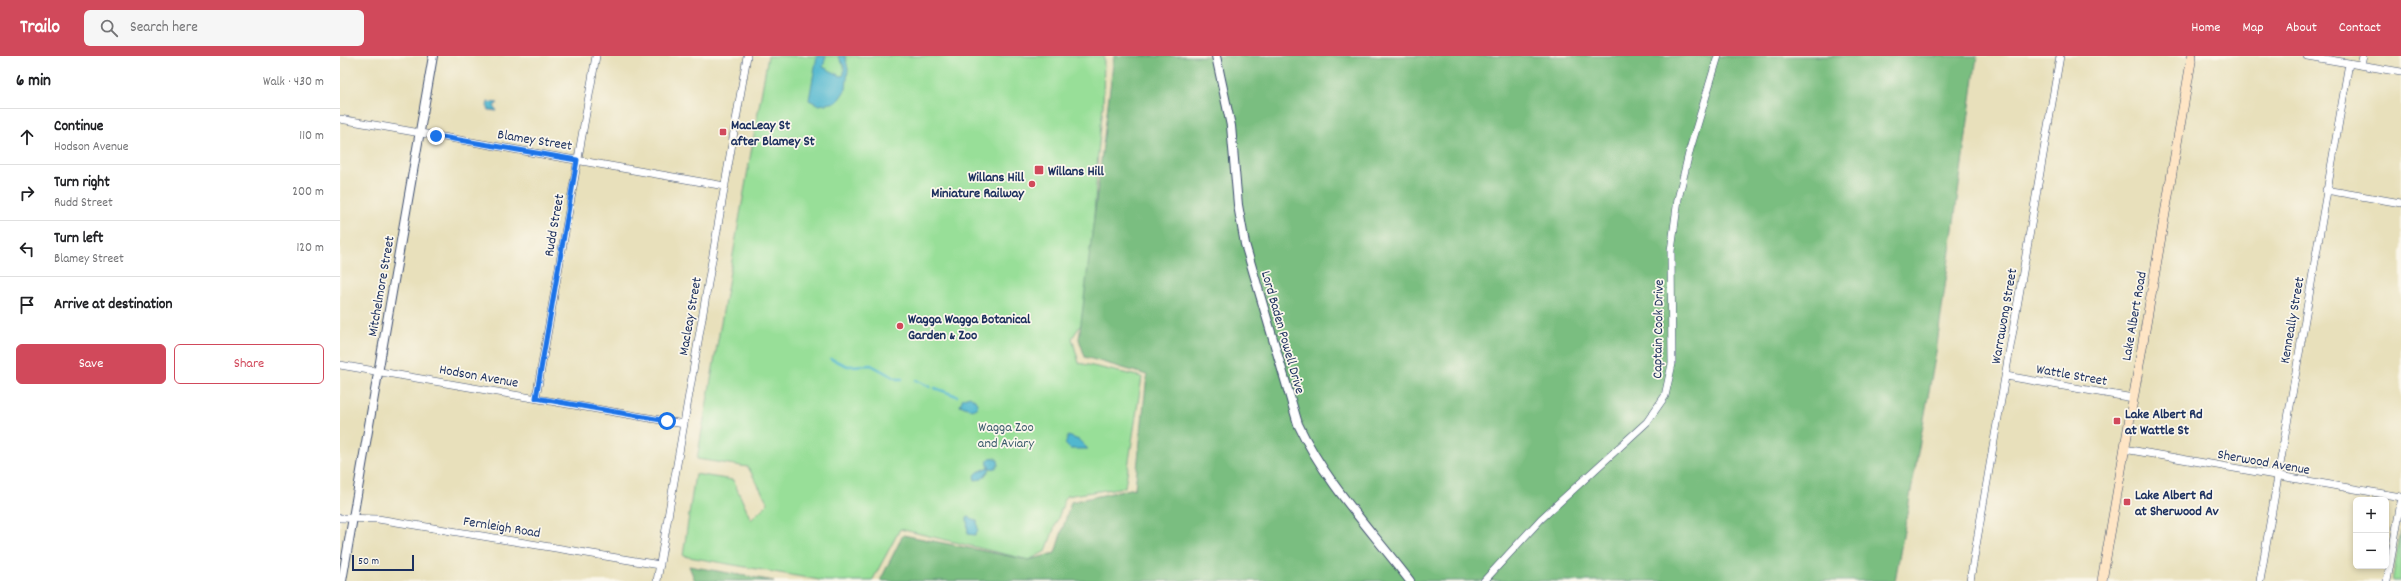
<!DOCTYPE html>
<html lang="en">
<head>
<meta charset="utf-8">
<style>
	:root { --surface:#fff; --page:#f6f6f6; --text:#202124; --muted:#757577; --line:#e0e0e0; --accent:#d1495b }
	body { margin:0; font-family:Dekko,sans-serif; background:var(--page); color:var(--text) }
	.controls { position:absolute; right:12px; bottom:12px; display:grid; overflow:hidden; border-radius:6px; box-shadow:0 2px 6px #0003 }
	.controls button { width:36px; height:36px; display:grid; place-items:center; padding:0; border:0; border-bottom:1px solid var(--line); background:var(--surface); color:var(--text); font:20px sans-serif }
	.scale { position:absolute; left:12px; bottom:10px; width:62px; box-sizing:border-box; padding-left:4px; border:2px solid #1b2f5e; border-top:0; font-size:11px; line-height:14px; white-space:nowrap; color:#1b2f5e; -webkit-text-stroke:3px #fbf7ec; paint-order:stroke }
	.stop { position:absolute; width:12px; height:12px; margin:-9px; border:3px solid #1a73e8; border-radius:50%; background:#fff }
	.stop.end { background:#1a73e8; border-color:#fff; box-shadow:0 1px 4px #0008 }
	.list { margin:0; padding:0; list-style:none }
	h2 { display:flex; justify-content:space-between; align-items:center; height:52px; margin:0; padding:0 16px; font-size:17px }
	h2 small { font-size:13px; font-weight:400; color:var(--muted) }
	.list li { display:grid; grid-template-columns:26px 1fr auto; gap:12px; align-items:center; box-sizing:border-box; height:56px; padding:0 16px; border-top:1px solid var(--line) }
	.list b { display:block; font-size:15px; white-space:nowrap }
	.list p { margin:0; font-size:13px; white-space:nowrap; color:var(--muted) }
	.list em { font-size:13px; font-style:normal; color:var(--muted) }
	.actions { display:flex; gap:8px; padding:12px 16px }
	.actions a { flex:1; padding:9px 0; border:1px solid var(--accent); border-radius:6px; text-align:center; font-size:14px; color:var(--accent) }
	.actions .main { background:var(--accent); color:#fff }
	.icon { flex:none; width:22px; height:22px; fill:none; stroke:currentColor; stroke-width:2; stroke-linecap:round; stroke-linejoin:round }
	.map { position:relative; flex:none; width:2061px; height:525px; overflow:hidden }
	header { display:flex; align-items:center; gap:24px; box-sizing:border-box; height:56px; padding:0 20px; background:var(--accent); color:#fff }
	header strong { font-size:19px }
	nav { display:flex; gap:22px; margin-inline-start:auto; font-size:14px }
	.search { width:280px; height:36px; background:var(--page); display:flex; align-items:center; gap:10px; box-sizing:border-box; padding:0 14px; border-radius:6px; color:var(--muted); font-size:15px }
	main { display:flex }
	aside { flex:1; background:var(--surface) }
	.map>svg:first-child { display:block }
</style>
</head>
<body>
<header>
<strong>Trailo</strong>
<div class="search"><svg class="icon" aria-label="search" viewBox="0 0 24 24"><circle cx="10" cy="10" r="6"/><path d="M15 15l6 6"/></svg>Search here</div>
<nav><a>Home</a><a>Map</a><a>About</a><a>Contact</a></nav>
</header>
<main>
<aside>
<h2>6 min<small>Walk · 430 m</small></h2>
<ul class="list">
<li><svg class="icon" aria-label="ahead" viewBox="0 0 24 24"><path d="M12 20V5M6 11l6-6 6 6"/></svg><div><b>Continue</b><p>Hodson Avenue</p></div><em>110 m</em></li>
<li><svg class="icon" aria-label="right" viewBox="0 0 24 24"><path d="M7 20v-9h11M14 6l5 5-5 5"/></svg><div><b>Turn right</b><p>Rudd Street</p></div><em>200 m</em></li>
<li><svg class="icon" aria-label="left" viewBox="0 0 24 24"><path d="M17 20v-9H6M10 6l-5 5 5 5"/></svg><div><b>Turn left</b><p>Blamey Street</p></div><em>120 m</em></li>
<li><svg class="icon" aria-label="arrive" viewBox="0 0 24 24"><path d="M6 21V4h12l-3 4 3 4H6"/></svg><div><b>Arrive at destination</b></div></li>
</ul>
<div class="actions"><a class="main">Save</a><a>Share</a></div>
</aside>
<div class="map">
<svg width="2061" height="525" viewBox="0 0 2061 525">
	<rect width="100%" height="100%" fill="#fbf7ec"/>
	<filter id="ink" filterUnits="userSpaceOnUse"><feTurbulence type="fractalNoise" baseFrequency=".025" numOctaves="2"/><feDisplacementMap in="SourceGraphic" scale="8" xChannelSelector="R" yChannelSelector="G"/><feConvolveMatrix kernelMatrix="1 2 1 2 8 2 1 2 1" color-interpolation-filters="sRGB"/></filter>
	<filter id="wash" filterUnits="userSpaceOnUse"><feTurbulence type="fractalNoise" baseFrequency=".012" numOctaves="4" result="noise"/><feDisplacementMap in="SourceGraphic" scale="16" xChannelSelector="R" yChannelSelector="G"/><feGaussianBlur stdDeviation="0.9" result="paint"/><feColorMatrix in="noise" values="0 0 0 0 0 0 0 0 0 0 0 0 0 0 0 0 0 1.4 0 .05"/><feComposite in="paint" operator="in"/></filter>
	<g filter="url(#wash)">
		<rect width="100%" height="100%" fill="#e8e0bb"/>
		<path fill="#98df98" stroke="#5a877b" d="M428,0H764L763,50L758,97L748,258L732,282L739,307L802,321L785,431L726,440L706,495L689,504L560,473L532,525H485L343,500L355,418L393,424L411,464L428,447L408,411L357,403Z
			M2061,474V525H2052Z"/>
		<path fill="#7abe80" stroke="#4a766f" d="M774,0H1637L1596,296L1555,525H540L563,479L689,504L715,497L731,446L795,432L807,319L745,301L739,283Z
			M349,510L434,525H355Z"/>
		<path fill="#51b7cf" stroke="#367396" d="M477,0H486L483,11L501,20L504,19V10L498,0H505L508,13L506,33L497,46L479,49L469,44Z
			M148,46L158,47L154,50L157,55L149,54L147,50Z
			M630,340L638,347L637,352L632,354L620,349L623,342Z
			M728,380L739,384L748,393H730L725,388Z
			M647.5 407a5.5 5.5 0 1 1 11 0a5.5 5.5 0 1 1-11 0Z
			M649,411L650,413L642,423L635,424L634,420L638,416Z
			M629,461L637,465L638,474L635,479L628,478L627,462Z"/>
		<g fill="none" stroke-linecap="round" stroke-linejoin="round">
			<path stroke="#51b7cf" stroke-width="2.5" d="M491,303L508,310L531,309L557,323H562
				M576,324L590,331
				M595,332L617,340"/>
		</g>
	</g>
	<g filter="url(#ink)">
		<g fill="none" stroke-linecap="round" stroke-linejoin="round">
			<defs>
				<path id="minor" d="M1967,0L2061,16
					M2021,9L2023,0
					M0,63L385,130
					M1986,134L2061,147
					M0,309L344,368
					M1666,320L1793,342
					M196,342L256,0
					M1784,393L2061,441
					M0,462L38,463L320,509
					M317,525L407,0
					M1144,525L1201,463L1307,366L1325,340L1332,308L1331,195L1338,143L1350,93L1378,0
					M1630,525L1720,0
					M1920,525L2009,7
					M2047,525L2061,446"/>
				<path id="tertiary" d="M876,0L891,70L898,149L905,188L958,368C985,426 1031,474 1070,525
					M2,525L93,0"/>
				<path id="secondary" d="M1762,525L1852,0"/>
			</defs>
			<use href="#minor" stroke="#3a4a6c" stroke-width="8"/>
			<use href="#tertiary" stroke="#3a4a6c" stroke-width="10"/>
			<use href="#secondary" stroke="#3a4a6c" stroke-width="10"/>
			<use href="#minor" stroke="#fff" stroke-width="7"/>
			<use href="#tertiary" stroke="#fff" stroke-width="8"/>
			<use href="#secondary" stroke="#fee5c5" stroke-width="9"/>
		</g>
	</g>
	<g fill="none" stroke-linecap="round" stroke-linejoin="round" filter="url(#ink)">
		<path stroke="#1a73e8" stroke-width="5" d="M96,80L237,104L196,342L327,365"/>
	</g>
	<g fill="#d1495b" stroke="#fbf7ec" stroke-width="1.5">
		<rect x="379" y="72" width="8" height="8" rx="2"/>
		<rect x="694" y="109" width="10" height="10" rx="2"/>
		<circle cx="692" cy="128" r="4"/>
		<circle cx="560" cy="270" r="4"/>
		<rect x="1773" y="361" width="8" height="8" rx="2"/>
		<rect x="1783" y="442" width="8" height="8" rx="2"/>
	</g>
	<g text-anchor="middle" stroke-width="3.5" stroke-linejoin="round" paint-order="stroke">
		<g font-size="14" font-weight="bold" fill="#1b2f5e" stroke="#fbf7ec" text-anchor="start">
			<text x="391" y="73">MacLeay St<tspan x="391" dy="16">after Blamey St</tspan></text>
			<text x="708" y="119">Willans Hill</text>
			<text x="684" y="125" text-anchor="end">Willans Hill<tspan x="684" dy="16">Miniature Railway</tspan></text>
			<text x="568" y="267">Wagga Wagga Botanical<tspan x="568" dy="16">Garden &amp; Zoo</tspan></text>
			<text x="1785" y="362">Lake Albert Rd<tspan x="1785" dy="16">at Wattle St</tspan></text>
			<text x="1795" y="443">Lake Albert Rd<tspan x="1795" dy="16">at Sherwood Av</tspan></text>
		</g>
		<g font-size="14" fill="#1b2f5e" stroke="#fbf7ec">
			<text transform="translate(195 83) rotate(9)" y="5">Blamey Street</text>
			<text transform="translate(213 169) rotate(-80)" y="5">Rudd Street</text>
			<text transform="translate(40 230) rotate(-80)" y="5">Mitchelmore Street</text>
			<text transform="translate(349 260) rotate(-80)" y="5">Macleay Street</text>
			<text transform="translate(1663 260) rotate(-80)" y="5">Warrawong Street</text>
			<text transform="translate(1793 260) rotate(-80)" y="5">Lake Albert Road</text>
			<text transform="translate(1951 264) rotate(-80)" y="5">Kenneally Street</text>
			<text transform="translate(1317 273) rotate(-89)" y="5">Captain Cook Drive</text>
			<text transform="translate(944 276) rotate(74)" y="5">Lord Baden Powell Drive</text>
			<text transform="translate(1732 318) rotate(10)" y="5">Wattle Street</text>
			<text transform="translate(139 319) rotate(10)" y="5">Hodson Avenue</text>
			<text transform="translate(1924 405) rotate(10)" y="5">Sherwood Avenue</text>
			<text transform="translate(162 470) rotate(9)" y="5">Fernleigh Road</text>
		</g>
		<g font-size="14" fill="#3a5b6c" stroke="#fbf7ec">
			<text x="666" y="375">Wagga Zoo<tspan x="666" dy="16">and Aviary</tspan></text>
		</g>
	</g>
</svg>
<div class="controls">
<button>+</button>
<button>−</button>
</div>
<div class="scale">50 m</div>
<div class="stop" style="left:327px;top:365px"></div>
<div class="stop end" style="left:96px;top:80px"></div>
</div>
</main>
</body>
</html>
